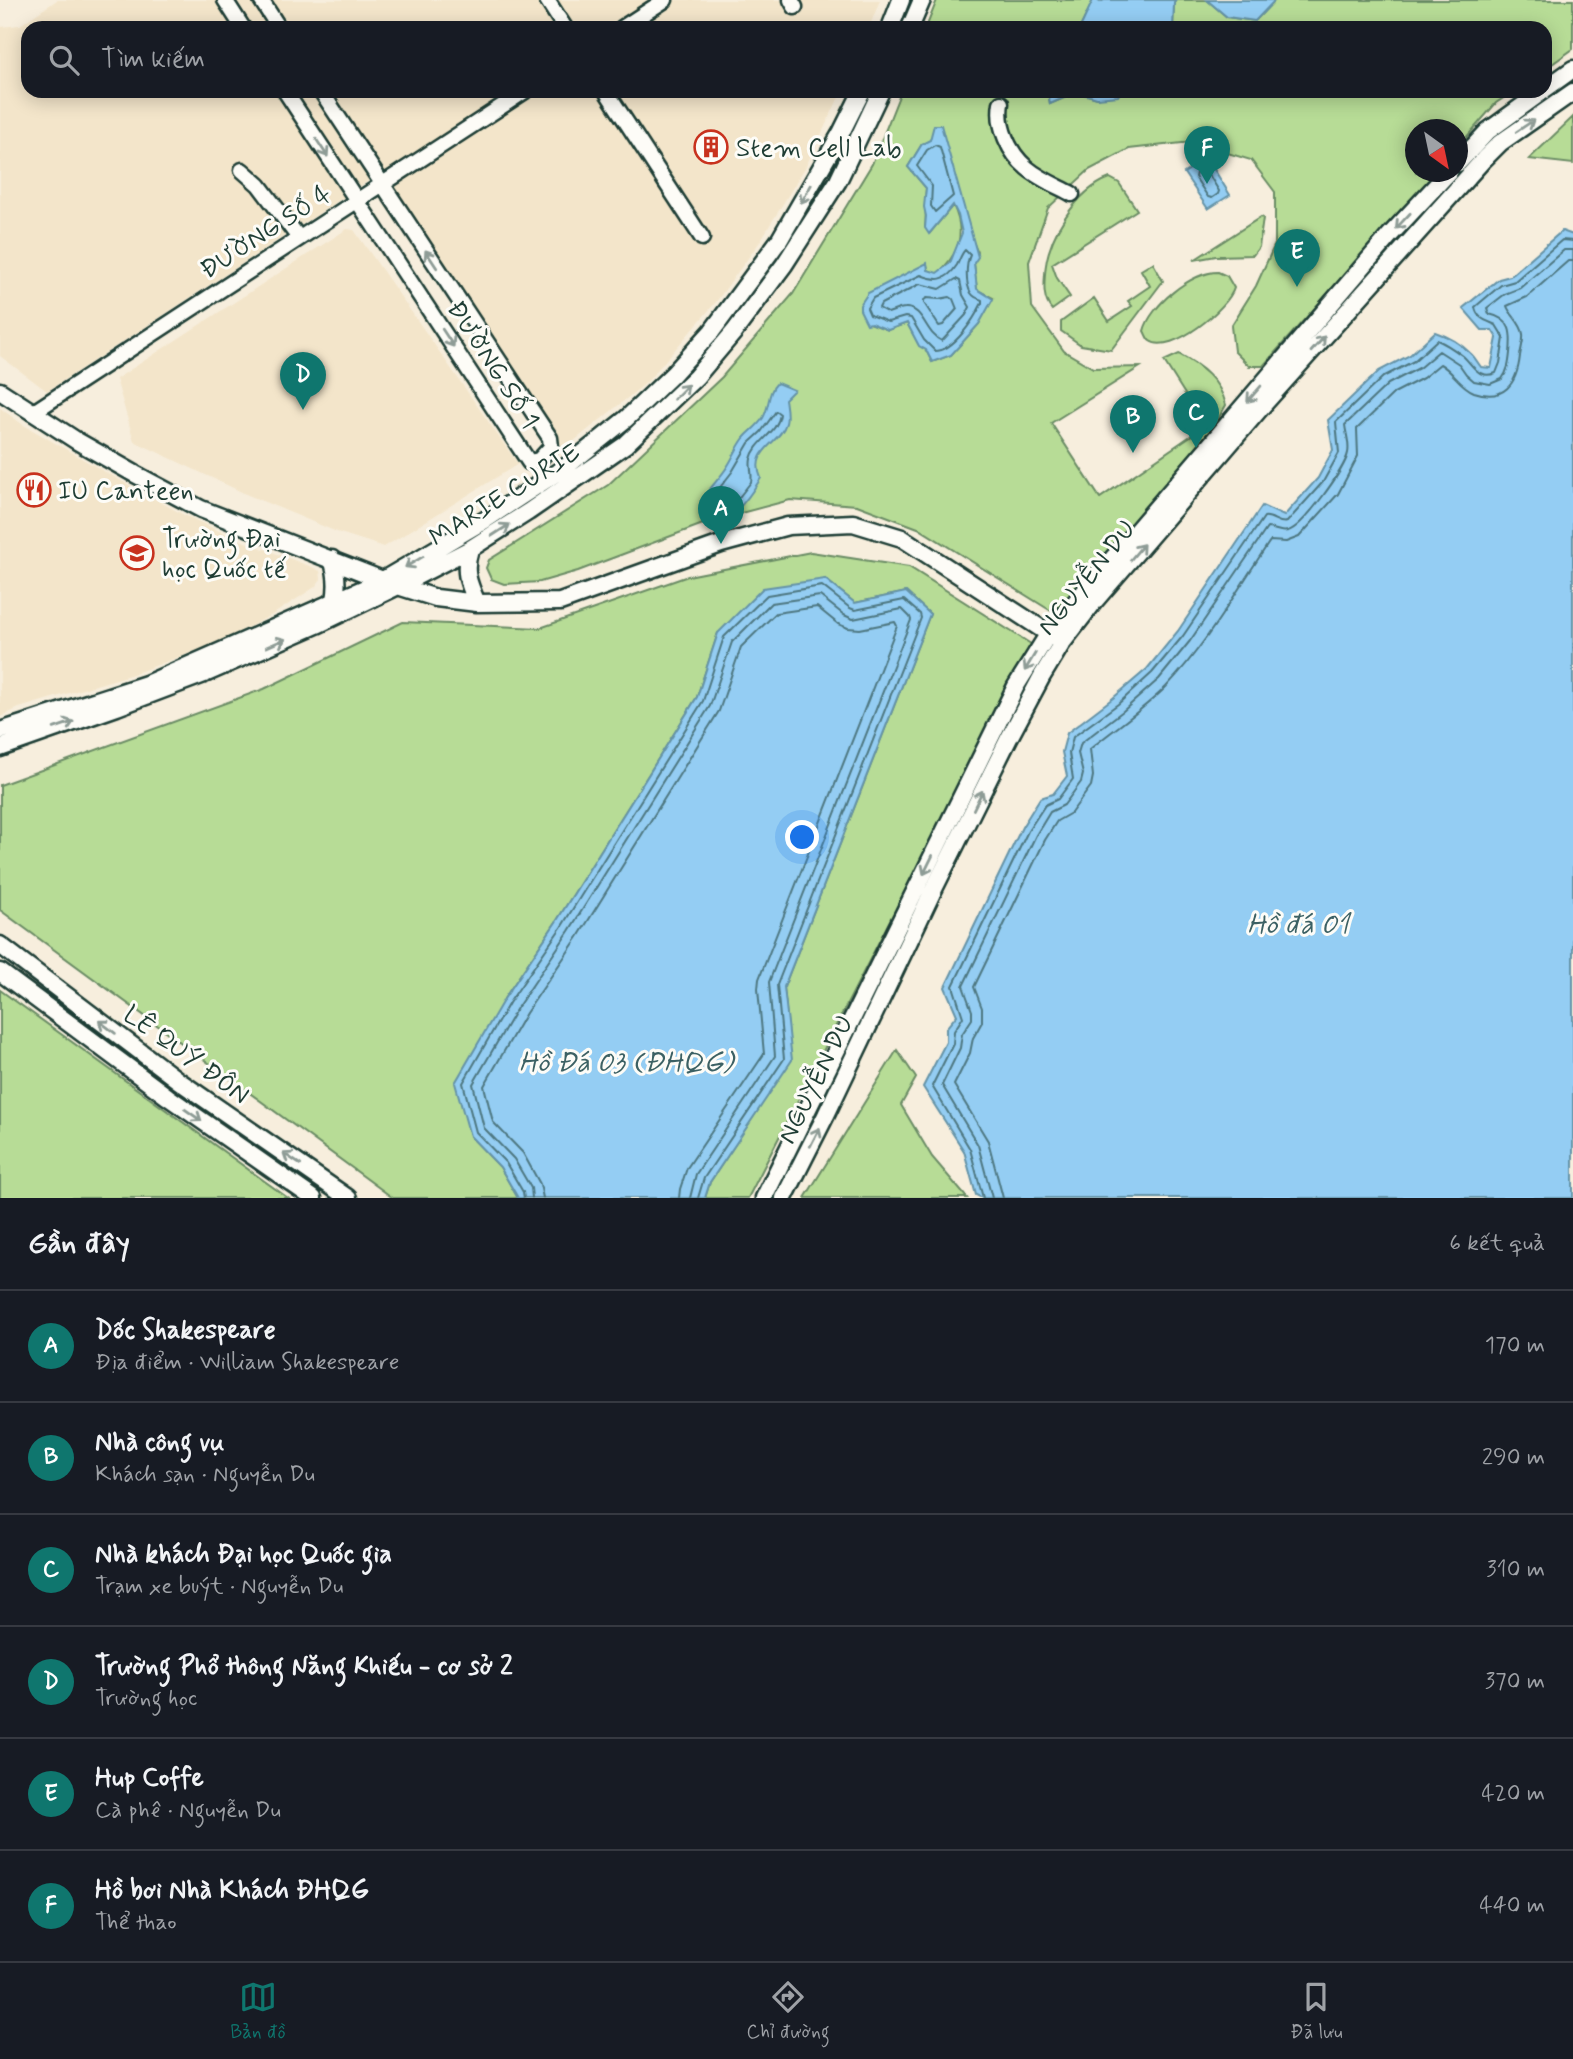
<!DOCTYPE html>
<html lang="vi">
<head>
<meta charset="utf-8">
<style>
	:root { --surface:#171b24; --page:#242831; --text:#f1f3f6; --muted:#9ea1a6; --line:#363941; --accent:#0f766e }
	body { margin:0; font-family:Mynerve,sans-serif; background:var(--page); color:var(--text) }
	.compass { position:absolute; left:1405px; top:119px; width:63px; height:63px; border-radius:50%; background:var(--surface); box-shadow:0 4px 18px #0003; rotate:147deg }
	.you { position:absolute; left:803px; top:838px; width:24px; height:24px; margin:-18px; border:5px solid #fff; border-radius:50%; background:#1a73e8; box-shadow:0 0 0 10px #1a73e833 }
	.badge { display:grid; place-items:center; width:46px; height:46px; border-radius:50%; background:var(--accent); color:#fff; font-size:23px; font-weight:700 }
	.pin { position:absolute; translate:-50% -58px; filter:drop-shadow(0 2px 4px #0008) }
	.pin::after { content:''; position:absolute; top:37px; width:24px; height:21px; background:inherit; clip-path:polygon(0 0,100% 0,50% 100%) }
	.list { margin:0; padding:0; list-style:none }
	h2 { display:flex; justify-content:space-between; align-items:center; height:91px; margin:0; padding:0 28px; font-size:30px }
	h2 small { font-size:23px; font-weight:400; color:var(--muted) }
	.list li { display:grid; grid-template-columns:46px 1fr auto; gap:21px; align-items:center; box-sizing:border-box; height:112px; padding:0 28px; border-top:2px solid var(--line) }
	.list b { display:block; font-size:26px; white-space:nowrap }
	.list p { margin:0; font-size:23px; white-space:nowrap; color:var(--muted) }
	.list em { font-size:23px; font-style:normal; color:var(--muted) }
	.icon { flex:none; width:38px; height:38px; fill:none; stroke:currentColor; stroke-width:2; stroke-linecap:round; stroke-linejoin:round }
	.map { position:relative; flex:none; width:1573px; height:1198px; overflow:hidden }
	.search { position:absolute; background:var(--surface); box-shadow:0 4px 18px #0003; left:21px; right:21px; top:21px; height:77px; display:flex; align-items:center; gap:18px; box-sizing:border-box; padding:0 24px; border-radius:21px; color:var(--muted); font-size:26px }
	.sheet { height:763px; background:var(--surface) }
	nav { display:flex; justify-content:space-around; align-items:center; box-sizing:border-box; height:98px; border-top:2px solid var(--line); background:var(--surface); font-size:19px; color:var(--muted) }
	nav a { display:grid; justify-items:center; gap:4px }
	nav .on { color:var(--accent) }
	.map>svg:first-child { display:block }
</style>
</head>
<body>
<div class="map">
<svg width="1573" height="1198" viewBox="0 0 1573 1198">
	<rect width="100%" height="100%" fill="#f7eedd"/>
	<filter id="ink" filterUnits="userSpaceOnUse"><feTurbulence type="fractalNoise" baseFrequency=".0143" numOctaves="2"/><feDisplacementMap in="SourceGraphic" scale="14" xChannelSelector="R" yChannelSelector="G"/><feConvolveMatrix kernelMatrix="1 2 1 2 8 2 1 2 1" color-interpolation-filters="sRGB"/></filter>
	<g filter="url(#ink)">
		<path fill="#f3e5ca" d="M57,0H880L869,28H28V91H842L806,166L759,243L716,302L646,383L564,449L382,172L47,391L0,356V27L20,25Z
			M347,229L354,230L518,464L384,547L337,532L248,495L134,441L116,379Z
			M0,408L22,424L107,473L182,514L237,539L312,567L320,571L321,579L315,587L272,615L217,643L133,674L19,708L0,717Z"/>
		<path fill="#b7dc96" stroke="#6b8c65" stroke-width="2" fill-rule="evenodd" d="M937,0H1096L1093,1L1080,28H926Z
			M1176,0H1207L1227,17L1255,21L1275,0H1573V49L1545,69V28H1173L1174,3Z
			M901,91H1048L1050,104L1078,92L1097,98L1121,91H1514L1496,103L1458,147V130H1416V172H1436L1263,366H1249L1234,351L1231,326L1256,286L1275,244V192L1251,160L1191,142L1129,149L1089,170L1048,208L1029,262L1032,307L1064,351L1093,368L1140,367L1051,423L1100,498L1205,426L1164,361L1179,354C1201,366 1220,380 1226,405L1214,426L1056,614L918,528L857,505L790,500L711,521L578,571L540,582L504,584L491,579L486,568L489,560L608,485L722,377L793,294L872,164ZM930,141L977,251L974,263L977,290L993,298L979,324L951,355L932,362L926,350L919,345L907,323L888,330L870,323L927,264L928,270L937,274C960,254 966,232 953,205L930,233L925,227C927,214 924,203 926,188L908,167L922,144Z
			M1573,117V164L1529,159Z
			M1110,178L1119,183L1137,210L1052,264L1057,278L1070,297L1052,310C1043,300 1044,286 1045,274C1047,238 1075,191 1110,178Z
			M1261,217L1263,218L1259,247L1253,255L1216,256L1194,260Z
			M1153,263L1163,281L1111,350L1081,345L1061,331V322L1094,298L1109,321L1132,306L1128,301L1150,286L1141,270Z
			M1218,272L1227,276L1234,288C1229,307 1171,356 1150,341C1147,339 1146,334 1144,331C1150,306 1191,272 1218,272Z
			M811,552L909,567L1031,644L748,1198H705L710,1182L791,1060L784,987L930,614L906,592L855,603L825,579L718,633L697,697L556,922L504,999L470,1136L500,1167L518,1198H393L0,910V785L264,689L403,622L540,628L688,576Z
			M0,990L288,1198H0Z
			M897,1050L916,1078L901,1105L932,1157L967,1198H805Z"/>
		<path fill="#94cdf3" stroke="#6593a7" stroke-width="2" d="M1093,0H1097L1100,2L1104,0H1176L1174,3L1173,28H1080Z
			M1207,0H1275L1255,21L1227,17Z
			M1048,91H1121L1118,96L1097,98L1077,92L1050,104Z
			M934,125H941L978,257L974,263L977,289L993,299L979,324L951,355L932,362L926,350L919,346L907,323L888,330L871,323L867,324L860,310V305L868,293L927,263L928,270L937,273L950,263L962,233L958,215L953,205L929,234L925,228L926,216L924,207L926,188L908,167L922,144L930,140Z
			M1207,158L1230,195L1208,209L1184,173Z
			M1562,231L1573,235V1198H982L976,1195L964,1151L923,1087L946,1042V1028L957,1015L945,987L1022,827L1040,798L1053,794L1067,776L1062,752L1067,733L1113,698L1147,669L1178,631L1262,506L1284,516L1318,478L1333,450L1328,420L1379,371L1410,355L1435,332C1447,336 1461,344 1470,353C1475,357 1477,362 1481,367L1491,368L1497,338L1492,330H1482L1463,308L1499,279L1510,276Z
			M777,383L794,390L785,399C786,406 788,416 786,423C780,444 749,450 761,478C756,486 751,494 745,501C728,523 720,525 702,503C707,489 719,480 727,467C733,458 737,447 744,438C750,431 757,427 763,418C770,406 767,393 777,383Z
			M825,579L855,603L906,592L930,614L784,987L792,1060L710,1182L705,1198H518L500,1167L470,1136L455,1083L504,999L556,922L697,697L718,633L763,588Z"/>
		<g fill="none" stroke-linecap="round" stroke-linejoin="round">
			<path stroke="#4e7780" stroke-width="2" d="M935,145L940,147L953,196L935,212L931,206L932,186L917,166L927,150Z
				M1203,169L1206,170L1219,191L1218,194L1212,198L1208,197L1195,177L1196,173Z
				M965,250L970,255C966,264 965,284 971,293C973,296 979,299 982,300V303C974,319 954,351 935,351L924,340L911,318L905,317L888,322L870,315L867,308L873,298L921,275C936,281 946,282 957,265C960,259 961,254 965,250Z
				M956,279L960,281L963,295L970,307L966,315L942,341C925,334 924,307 905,308C900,308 894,311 888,313L879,308L881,304L920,284L940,289Z
				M950,297L953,299L957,309L943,325L939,326L924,303V300L927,298L939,299Z
				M776,411L780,414C778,433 755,441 751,459C749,467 753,474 751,482L729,510C721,513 717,508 711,503V499L732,472L749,443L761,432Z
				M524,1198L523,1192L506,1163L476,1132L463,1083L509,1003L562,926L703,701L724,637L767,595L822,586L850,608L855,610L904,600L920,614L921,618L777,985L784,1059L704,1178L698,1198
				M532,1198L531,1188L514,1159L484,1128L473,1084L517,1008L569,931L710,706L732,642L771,603L820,596L844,615L853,619L902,609L910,617L911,620L769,982L775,1056L696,1174L690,1198
				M543,1198L540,1184L523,1153L493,1122L484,1086L526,1013L578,937L719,711L741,647L776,613L817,607L838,624L848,628L860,629L895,622L897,626L759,979L758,989L764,1054L687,1168L680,1189L679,1198
				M983,1198L970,1149L932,1086L953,1044L954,1031L963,1017L953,986L1028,831L1045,805L1058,799L1073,779L1069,753L1073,737L1118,704L1152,673L1183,636L1264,517C1272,515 1278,525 1287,522L1323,482L1339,453L1336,422L1383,377L1414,361L1437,340C1447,344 1455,350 1463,356C1473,365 1478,380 1496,373L1500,363L1504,338L1496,325C1487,321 1477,319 1475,307L1501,285L1515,281L1562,240L1573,241
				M992,1198L978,1145L942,1085L960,1048L962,1034L972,1019V1011L963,986L1036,835L1050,812L1064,805L1081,782L1083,774L1078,753L1081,743L1123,711L1159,679L1190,641L1267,528C1274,528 1280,533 1288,531C1303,527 1345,469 1348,453C1350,444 1346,434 1345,425L1388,384L1419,368L1439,351L1459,364L1466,374L1474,381L1490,384L1502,379C1508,371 1509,363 1510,353C1512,333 1512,319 1489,314L1487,308L1505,294L1520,288L1564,250H1573
				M1003,1198L988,1141L954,1085L970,1053L973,1038L982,1022V1008L974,987L1045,840L1057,821L1071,813L1091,786L1093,776L1090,749C1115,728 1143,710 1166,687C1207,644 1237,590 1270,541L1286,542L1299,537L1338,494L1358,456L1357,429L1394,393L1423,378L1440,364C1453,371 1459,386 1474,392C1504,402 1517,384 1520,356C1521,348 1524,341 1523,334C1521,322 1510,315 1507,306L1527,297L1568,261H1573"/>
			<defs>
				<path id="minor" d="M225,0L243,28
					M261,0L279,28
					M547,0L565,28
					M791,0L795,7
					M622,28L665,0
					M285,91L529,462L539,460L551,447L550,438L321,91
					M606,91L702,238
					M1001,103C997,126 1009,153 1027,168C1040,179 1057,186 1072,194
					M242,170L259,185L299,238
					M32,413L525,91"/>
				<path id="tertiary" d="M890,28L901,0
					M910,28L922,0
					M1545,89L1573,69
					M1458,163L1488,131L1543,91
					M0,391L77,441L135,474L201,509L398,586L436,598L477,603L560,602L721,544L788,526L853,523L902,538L1057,639
					M470,549C463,571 468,582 477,603
					M332,559C337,573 338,585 335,600
					M0,731L146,684L383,580L485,520L567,466L626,419L673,374L712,331L780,239L841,133L862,91
					M0,748L117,707L207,673L317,625L398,586L470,549L528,512L625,445L696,377L734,332L784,265L838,181L881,91
					M0,945L179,1081L348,1198
					M0,972L168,1097L313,1198
					M764,1198L1016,686L1049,633L1390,235L1449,172
					M784,1198L826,1115L931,895L1009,738L1042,676L1062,643L1093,603L1264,404L1484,159L1500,143L1573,92"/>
			</defs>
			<use href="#minor" stroke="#1f3d34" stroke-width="19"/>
			<use href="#tertiary" stroke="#1f3d34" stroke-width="21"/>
			<use href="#minor" stroke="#fdfcf7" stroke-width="14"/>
			<use href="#tertiary" stroke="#fdfcf7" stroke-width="16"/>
		</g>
		<defs><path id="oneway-shaft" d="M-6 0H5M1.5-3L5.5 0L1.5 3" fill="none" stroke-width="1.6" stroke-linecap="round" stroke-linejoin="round" transform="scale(1.75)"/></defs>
		<g stroke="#8e9c96">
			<use href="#oneway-shaft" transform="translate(1525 126) rotate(-34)"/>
			<use href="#oneway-shaft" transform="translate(322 148) rotate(57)"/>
			<use href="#oneway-shaft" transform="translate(806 194) rotate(120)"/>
			<use href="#oneway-shaft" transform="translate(1403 221) rotate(133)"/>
			<use href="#oneway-shaft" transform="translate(431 259) rotate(-123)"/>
			<use href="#oneway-shaft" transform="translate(448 338) rotate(57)"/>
			<use href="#oneway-shaft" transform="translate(1318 344) rotate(-48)"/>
			<use href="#oneway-shaft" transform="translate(681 392) rotate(-45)"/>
			<use href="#oneway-shaft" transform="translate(1254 394) rotate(131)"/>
			<use href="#oneway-shaft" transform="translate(501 530) rotate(-33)"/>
			<use href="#oneway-shaft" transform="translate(1137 552) rotate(-50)"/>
			<use href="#oneway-shaft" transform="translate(414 562) rotate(149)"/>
			<use href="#oneway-shaft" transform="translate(276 643) rotate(-23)"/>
			<use href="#oneway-shaft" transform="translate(1030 662) rotate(121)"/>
			<use href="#oneway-shaft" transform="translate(64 725) rotate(-19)"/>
			<use href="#oneway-shaft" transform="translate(978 800) rotate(-64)"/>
			<use href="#oneway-shaft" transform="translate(928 865) rotate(116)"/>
			<use href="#oneway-shaft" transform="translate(107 1027) rotate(-143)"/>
			<use href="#oneway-shaft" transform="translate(193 1115) rotate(35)"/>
			<use href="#oneway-shaft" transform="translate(815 1137) rotate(-63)"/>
			<use href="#oneway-shaft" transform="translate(292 1159) rotate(-146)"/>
		</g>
	</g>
	<defs>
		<symbol id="building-ring" viewBox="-11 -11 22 22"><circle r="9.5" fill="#fdfcf7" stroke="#c8321e" stroke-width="1.5"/><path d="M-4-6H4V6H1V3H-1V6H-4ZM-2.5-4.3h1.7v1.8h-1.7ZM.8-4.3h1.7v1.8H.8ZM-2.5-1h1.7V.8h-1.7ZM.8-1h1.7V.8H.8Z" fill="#c8321e"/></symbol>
		<symbol id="restaurant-ring" viewBox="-11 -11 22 22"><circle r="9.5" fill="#fdfcf7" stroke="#c8321e" stroke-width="1.5"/><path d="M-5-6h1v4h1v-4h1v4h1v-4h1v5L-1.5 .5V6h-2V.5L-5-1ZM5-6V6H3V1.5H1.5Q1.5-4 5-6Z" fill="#c8321e"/></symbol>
		<symbol id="university-ring" viewBox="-11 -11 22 22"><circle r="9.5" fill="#fdfcf7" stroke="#c8321e" stroke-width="1.5"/><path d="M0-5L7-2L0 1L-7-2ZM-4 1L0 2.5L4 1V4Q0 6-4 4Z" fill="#c8321e"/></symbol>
	</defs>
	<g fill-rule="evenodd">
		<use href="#building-ring" x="692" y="128" width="38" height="38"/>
		<use href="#restaurant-ring" x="15" y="471" width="38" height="38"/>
		<use href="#university-ring" x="118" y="534" width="38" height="38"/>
	</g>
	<g text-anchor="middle" stroke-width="6" stroke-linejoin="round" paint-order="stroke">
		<g font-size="26" fill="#1f3d34" stroke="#fdfcf7" text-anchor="start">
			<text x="736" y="156">Stem Cell Lab</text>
			<text x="58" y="499">IU Canteen</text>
			<text x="162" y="547">Trường Đại<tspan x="162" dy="30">học Quốc tế</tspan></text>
		</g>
		<g font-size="26" fill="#1f3d34" stroke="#fdfcf7">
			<text transform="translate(265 231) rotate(-33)" y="9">ĐƯỜNG SỐ 4</text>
			<text transform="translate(494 364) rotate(57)" y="9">ĐƯỜNG SỐ 1</text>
			<text transform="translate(504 494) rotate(-32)" y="9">MARIE CURIE</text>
			<text transform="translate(1086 577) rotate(-51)" y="9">NGUYỄN DU</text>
			<text transform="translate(187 1054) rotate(36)" y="9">LÊ QUÝ ĐÔN</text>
			<text transform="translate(815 1079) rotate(-64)" y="9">NGUYỄN DU</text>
		</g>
		<g font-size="28" font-style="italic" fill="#3c6164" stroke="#fdfcf7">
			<text x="1298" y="933">Hồ đá 01</text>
			<text x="626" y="1071">Hồ Đá 03 (ĐHQG)</text>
		</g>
	</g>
</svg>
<svg class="compass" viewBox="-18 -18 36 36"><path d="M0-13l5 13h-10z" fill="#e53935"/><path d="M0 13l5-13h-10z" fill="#9ea1a6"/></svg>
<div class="you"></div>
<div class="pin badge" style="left:721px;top:544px">A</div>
<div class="pin badge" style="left:1133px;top:453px">B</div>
<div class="pin badge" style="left:1196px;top:448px">C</div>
<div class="pin badge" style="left:303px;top:410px">D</div>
<div class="pin badge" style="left:1297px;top:287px">E</div>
<div class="pin badge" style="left:1207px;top:184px">F</div>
<div class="search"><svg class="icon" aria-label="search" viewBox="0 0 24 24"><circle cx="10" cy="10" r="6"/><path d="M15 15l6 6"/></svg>Tìm kiếm</div>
</div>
<section class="sheet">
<h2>Gần đây<small>6 kết quả</small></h2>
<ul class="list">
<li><span class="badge">A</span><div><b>Dốc Shakespeare</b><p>Địa điểm · William Shakespeare</p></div><em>170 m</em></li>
<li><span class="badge">B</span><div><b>Nhà công vụ</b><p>Khách sạn · Nguyễn Du</p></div><em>290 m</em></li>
<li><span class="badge">C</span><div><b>Nhà khách Đại học Quốc gia</b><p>Trạm xe buýt · Nguyễn Du</p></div><em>310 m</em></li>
<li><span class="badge">D</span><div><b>Trường Phổ thông Năng Khiếu - cơ sở 2</b><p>Trường học</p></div><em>370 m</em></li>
<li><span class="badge">E</span><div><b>Hup Coffe</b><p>Cà phê · Nguyễn Du</p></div><em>420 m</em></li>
<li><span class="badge">F</span><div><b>Hồ bơi Nhà Khách ĐHQG</b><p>Thể thao</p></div><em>440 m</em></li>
</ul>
</section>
<nav>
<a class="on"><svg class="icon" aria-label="map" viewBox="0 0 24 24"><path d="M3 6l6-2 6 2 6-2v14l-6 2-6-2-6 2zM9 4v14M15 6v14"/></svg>Bản đồ</a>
<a><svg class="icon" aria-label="directions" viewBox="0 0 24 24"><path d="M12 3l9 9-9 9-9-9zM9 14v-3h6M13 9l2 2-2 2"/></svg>Chỉ đường</a>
<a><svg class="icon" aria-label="saved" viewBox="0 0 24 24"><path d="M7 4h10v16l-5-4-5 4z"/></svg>Đã lưu</a>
</nav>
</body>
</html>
